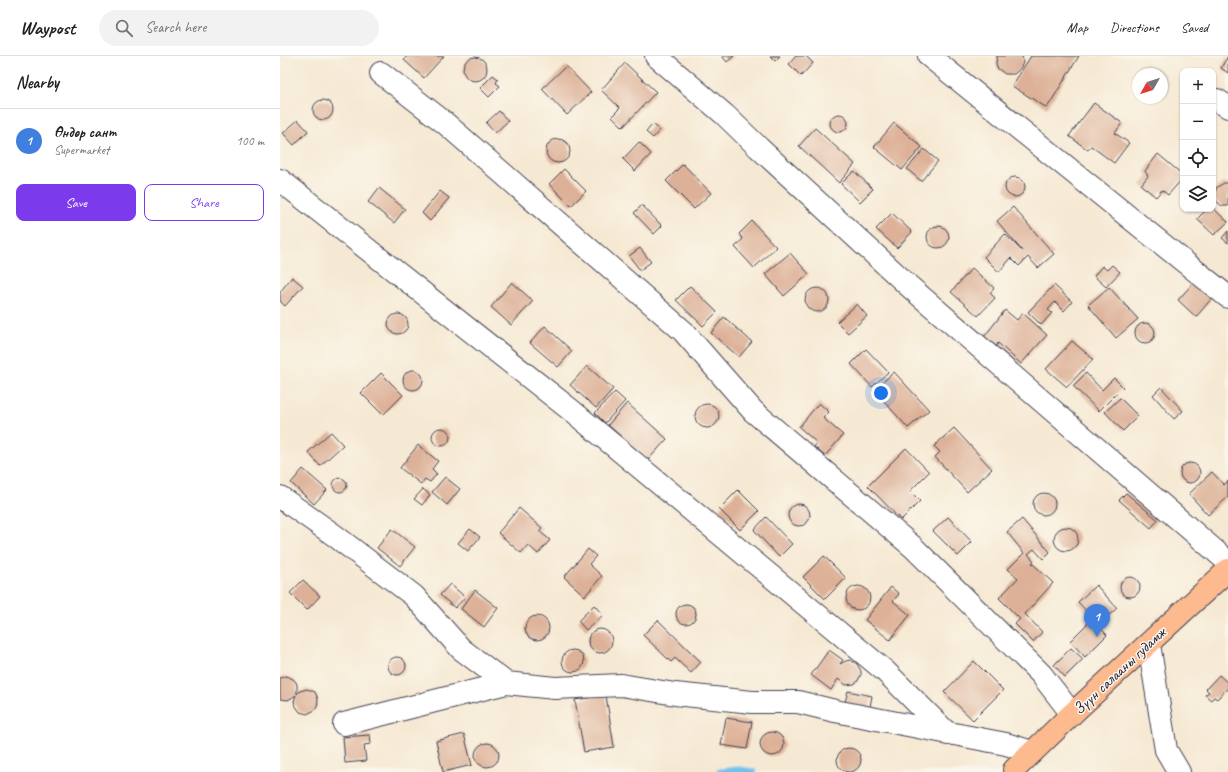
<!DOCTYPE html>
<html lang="en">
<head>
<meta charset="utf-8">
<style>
	:root { --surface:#fff; --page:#f2f2f2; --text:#202124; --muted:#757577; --line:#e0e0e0; --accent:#7c3aed }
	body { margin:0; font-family:Caveat,sans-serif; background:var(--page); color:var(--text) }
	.controls { position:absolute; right:12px; top:12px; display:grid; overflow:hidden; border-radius:8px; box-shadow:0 1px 3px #0004 }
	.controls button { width:36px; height:36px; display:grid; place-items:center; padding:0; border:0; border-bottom:1px solid var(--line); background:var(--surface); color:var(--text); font:20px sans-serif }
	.compass { position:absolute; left:852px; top:12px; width:36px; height:36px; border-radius:50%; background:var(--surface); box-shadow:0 1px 3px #0004; rotate:231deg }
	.you { position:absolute; left:601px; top:337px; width:14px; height:14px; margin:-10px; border:3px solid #fff; border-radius:50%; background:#1a73e8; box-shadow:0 0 0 6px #1a73e833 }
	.badge { display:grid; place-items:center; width:26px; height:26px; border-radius:50%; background:var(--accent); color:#fff; font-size:13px; font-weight:700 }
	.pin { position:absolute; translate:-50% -33px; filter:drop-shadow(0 1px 2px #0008) }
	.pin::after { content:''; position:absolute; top:21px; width:14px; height:12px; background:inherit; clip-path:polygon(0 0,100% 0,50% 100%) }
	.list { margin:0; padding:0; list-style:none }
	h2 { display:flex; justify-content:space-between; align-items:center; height:52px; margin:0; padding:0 16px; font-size:17px }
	h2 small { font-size:13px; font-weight:400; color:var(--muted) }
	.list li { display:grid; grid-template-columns:26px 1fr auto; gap:12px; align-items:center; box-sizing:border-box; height:64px; padding:0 16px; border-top:1px solid var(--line) }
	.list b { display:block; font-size:15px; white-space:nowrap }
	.list p { margin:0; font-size:13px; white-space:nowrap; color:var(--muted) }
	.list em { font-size:13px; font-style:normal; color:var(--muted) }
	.actions { display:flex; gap:8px; padding:12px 16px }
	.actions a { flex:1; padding:9px 0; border:1px solid var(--accent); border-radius:8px; text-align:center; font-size:14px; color:var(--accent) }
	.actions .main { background:var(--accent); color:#fff }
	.icon { flex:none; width:22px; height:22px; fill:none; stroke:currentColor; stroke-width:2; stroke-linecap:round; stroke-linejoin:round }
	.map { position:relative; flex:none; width:948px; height:716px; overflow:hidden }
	header { display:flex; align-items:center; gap:24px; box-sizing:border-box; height:56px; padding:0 20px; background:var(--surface); border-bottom:1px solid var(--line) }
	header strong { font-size:19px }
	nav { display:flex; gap:22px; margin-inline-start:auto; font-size:14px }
	.search { width:280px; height:36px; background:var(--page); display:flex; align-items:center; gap:10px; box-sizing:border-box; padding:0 14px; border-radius:22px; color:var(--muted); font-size:15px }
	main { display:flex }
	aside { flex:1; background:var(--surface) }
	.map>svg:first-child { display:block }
</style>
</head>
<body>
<header>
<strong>Waypost</strong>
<div class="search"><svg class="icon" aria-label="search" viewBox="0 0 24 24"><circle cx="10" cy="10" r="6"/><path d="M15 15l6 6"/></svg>Search here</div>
<nav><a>Map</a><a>Directions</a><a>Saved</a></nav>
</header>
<main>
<aside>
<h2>Nearby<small></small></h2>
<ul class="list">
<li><span class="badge" style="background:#3f7fe0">1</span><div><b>Өндөр сант</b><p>Supermarket</p></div><em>100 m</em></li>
</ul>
<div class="actions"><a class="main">Save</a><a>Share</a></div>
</aside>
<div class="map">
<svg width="948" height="716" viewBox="0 0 948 716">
	<rect width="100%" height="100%" fill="#fbf7ec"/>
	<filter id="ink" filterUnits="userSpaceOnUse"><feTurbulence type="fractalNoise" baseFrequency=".025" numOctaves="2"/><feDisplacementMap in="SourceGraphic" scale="8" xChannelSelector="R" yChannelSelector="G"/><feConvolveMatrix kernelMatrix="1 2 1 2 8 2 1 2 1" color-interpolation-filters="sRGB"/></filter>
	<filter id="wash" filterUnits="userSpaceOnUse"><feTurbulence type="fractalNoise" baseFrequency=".012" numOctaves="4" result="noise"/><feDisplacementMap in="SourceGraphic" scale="16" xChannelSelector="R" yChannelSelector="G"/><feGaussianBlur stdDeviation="0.9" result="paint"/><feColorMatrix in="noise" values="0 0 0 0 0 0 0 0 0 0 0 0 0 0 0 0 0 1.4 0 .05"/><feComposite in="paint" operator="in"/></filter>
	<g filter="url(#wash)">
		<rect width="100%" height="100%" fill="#f6e9d3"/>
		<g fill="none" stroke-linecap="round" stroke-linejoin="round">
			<path stroke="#71c3ec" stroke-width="7" d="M440,716L459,714L473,716"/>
		</g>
		<g id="blocks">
			<path fill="#ddb197" d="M127,0H164L144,22L124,4Z
				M442,0H454L447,6Z
				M490,0H500L495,5Z
				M516,0H526L533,7L521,20L509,8Z
				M717,0H742L743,5L742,9L740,13L734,18H725L717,12L716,7Z
				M751,0H799L767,52L732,30Z
				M948,0V17L941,12Z
				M183 13a12 12 0 1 1 24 0a12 12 0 1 1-24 0Z
				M345,7L376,36L343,71L332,60L340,52L321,34Z
				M286,10L311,36L287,59L262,33Z
				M213,19L218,23L216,27L220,30L209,41L200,32Z
				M33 54a10 10 0 1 1 20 0a10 10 0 1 1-20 0Z
				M814,47L842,67L835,77L849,87L834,107L811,90L808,94L789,80Z
				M219,55L228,65L215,77L206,67Z
				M550 67a9 9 0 1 1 18 0a9 9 0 1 1-18 0Z
				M18,64L28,75L14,89L3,77Z
				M614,67L642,91L622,114L594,91Z
				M373,68L380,74L373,82L366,76Z
				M535,72L575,108L559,127L519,90Z
				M266 95a12 12 0 1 1 24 0a12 12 0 1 1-24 0Z
				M359,86L371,98L355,115L343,103Z
				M644,93L658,105L641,125L627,113Z
				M878,98L903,119V122L888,139L882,134L876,141L861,129L868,120L865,115Z
				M403,108L431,137L414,153L386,125Z
				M284,113L306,135L291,150L269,128Z
				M574,115L593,133L580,146L561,128Z
				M725 131a10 10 0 1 1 20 0a10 10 0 1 1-20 0Z
				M944,127H948V150H942L936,145L934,138L937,131Z
				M99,132L125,153L114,167L88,146Z
				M160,135L169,142L150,165L142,157Z
				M362,149L382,170L374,178L354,157Z
				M733,151L774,198L758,212L748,201L739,210L731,202L719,216L704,201L725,178L742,195L717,165Z
				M933,152L948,166L934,179L917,163L927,153H933Z
				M612,157L632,176L617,192L596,173Z
				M472,165L496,191L474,212L455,191L463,183L459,178Z
				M647 181a11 11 0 1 1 22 0a11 11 0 1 1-22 0Z
				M948,175V187L942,182Z
				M360,192L371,206L360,214L349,200Z
				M510,197L529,218L504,240L485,218Z
				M832,209L840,216L826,231L814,220L822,210L827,214Z
				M692,212L714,232L710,237L715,242L698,260L671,236Z
				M12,221L23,230L5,250L0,245V236Z
				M915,225L933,241L916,261L898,244Z
				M232,226L253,245L231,269L211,251Z
				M774,229L792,246L784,255L775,246L768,254L772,257L761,269L748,256Z
				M410,230L437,256L423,270L396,244Z
				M829,231L858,263L836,282L808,249Z
				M525 244a12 12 0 1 1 24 0a12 12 0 1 1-24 0Z
				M577,248L587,260L568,277L557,266Z
				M725,254L737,264L743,257L767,279L741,308L718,287L716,291L704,281Z
				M108 268a10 10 0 1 1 20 0a10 10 0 1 1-20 0Z
				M444,261L472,286L459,301L431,277Z
				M855 277a10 10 0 1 1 20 0a10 10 0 1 1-20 0Z
				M265,270L292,295L278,311L250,287Z
				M792,285L813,303L787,331L766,313Z
				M586,293L608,316L592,331L571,308Z
				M307,310L333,333L316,352L290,329Z
				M123 324a10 10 0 1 1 20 0a10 10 0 1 1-20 0Z
				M614,316L649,354L628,372L594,334Z
				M101,317L123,339L103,359L81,337Z
				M806,317L822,334L834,322L843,331L819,355L793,330Z
				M881,331L903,355L894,363L873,339Z
				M335,336L345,345L325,367L315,357Z
				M840,342L858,360L843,375L825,356Z
				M347,347L387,383L368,404L328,369Z
				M539,347L549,356L543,362L563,379L545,400L534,391L537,387L519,371Z
				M415 360a12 12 0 1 1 24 0a12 12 0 1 1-24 0Z
				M674,372L712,413L687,436L655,401L660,396L654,390Z
				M152 381a9 9 0 1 1 18 0a9 9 0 1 1-18 0Z
				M51,376L63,389L40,410L28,396Z
				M138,389L158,405L152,413L157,418L150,426L145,423L141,428L120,412Z
				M626,392L649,416L630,435L640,445L621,464L588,430Z
				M900 417a10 10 0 1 1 20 0a10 10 0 1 1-20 0Z
				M23,413L47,434L34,448L11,427Z
				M932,416L944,429L948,425V441L928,459L909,438Z
				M165,421L180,433L167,449L152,436Z
				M53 429a7 7 0 1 1 14 0a7 7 0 1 1-14 0Z
				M143,433L150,439L142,449L134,443Z
				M458,434L479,455L460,474L439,453Z
				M753 448a11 11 0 1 1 22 0a11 11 0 1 1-22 0Z
				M846,437L878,464L871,472L839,444Z
				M508 459a11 11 0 1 1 22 0a11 11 0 1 1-22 0Z
				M239,452L262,472L259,475L270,484L258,498L248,489L241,497L218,477Z
				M486,461L512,488L499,501L474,474Z
				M668,461L692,486L678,500L653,475Z
				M742,463L770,496L763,503L754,493L748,498L754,505L752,507L773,527L745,558L762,576L753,586L735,568L740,563L719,542L738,522L728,513L744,497L727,476Z
				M774 483a12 12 0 1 1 24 0a12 12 0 1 1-24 0Z
				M112,473L135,491L120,510L97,492Z
				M190,473L200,481L188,495L178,487Z
				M308,493L316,500L309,508L322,520L305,540L284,521Z
				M544,500L566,522L545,543L523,521Z
				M840 531a10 10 0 1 1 20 0a10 10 0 1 1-20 0Z
				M23,524L40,540L27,554L10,537Z
				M170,528L185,541L175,552L160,539Z
				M816,529L837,552L819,569L798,546Z
				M566 542a12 12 0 1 1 24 0a12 12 0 1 1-24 0Z
				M611,531L619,538L613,545L630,559L610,584L585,564Z
				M195,534L218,552L204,571L181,553Z
				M396 558a10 10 0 1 1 20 0a10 10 0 1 1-20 0Z
				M314,549L323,559L306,574L298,565Z
				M245 572a12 12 0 1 1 24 0a12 12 0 1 1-24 0Z
				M812,563L827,579L805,601L790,585Z
				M378,564L421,606L411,617L395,602L391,606L363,579Z
				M308 585a12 12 0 1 1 24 0a12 12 0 1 1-24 0Z
				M791,592L803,603L785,621L774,609Z
				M282 605a11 11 0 1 1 22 0a11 11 0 1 1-22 0Z
				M549,594L563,604L560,608L566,605L570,604L577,608L581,615V619L577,626L574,628L566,629L558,623L551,634L531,619Z
				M108 610a9 9 0 1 1 18 0a9 9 0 1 1-18 0Z
				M694,605L723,634L693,664L664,636Z
				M939,619L948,627V632L937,643L934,641L931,644L925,639L929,636L926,633Z
				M6,620L13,623L16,626L17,629V638L20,635L27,633L35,636L38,643L37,651L35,654L27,658L20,656L15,649L14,645L16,639L8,644L0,643V622Z
				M568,635L592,640L589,656L564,650Z
				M326,639L334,691L304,696L295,644Z
				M446,662L472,666L467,693L441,689Z
				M480 688a12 12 0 1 1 24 0a12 12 0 1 1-24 0Z
				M184,678L192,709L163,716L156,685Z
				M90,679L91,688L84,689L86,705L65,707L63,681Z
				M195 699a12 12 0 1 1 24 0a12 12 0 1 1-24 0Z
				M557 704a12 12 0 1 1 24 0a12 12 0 1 1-24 0Z"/>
		</g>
	</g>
	<g filter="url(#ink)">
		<use href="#blocks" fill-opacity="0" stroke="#424052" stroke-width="1"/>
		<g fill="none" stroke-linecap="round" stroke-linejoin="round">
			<defs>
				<path id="minor" d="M376,0L445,59L479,92L630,231L948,506
					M649,0L948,241
					M101,17L165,67L403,275L473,355L633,491L761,618L792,658
					M937,44L948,51
					M0,124L292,355L605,615L668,678
					M0,441L54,479L134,540L181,593L226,627L275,632L341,629L395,638L472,646H518L555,655L726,688L752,696
					M869,588L886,694L899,716
					M64,668L226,627"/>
				<path id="major" d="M734,714L792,658L948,514"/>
			</defs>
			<use href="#minor" stroke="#424052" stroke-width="24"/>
			<use href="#major" stroke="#424052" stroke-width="24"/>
			<use href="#minor" stroke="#fff" stroke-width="22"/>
			<use href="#major" stroke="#fcba8e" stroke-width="22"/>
		</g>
	</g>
	<g text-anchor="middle" stroke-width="3" stroke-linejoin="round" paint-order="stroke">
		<g font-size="16" fill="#22223b" stroke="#fbf7ec">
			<text transform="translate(839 614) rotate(-43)" y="6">Зүүн салааны гудамж</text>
		</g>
	</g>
</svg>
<div class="controls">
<button>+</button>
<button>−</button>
<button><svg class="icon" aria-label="locate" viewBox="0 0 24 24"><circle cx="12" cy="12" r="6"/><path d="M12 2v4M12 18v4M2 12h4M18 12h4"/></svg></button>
<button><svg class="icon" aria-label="layers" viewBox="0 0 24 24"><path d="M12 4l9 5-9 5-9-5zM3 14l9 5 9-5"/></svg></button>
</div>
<svg class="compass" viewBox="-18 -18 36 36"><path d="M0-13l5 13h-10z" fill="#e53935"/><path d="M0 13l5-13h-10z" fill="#757577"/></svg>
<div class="you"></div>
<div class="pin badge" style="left:817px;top:581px;background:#3f7fe0">1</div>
</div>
</main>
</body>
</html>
